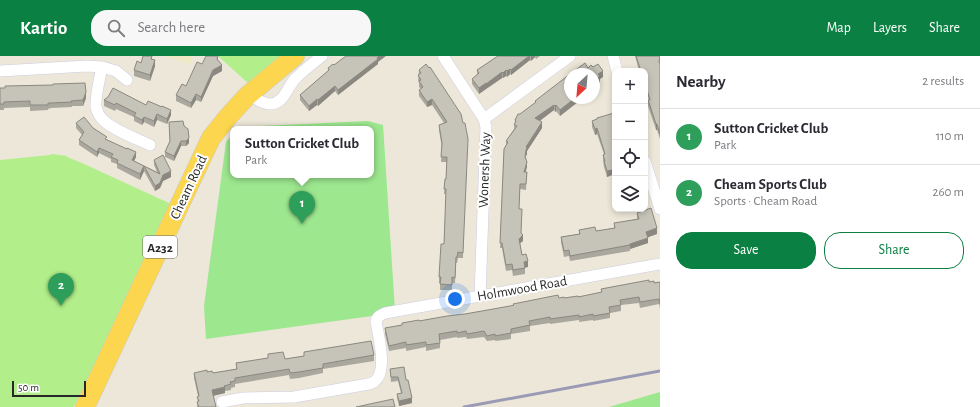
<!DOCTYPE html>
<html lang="en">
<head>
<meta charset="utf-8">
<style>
	:root { --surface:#fff; --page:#f7f7f7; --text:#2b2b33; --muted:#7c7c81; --line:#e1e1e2; --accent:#0b8043 }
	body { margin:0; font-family:"Alegreya Sans",sans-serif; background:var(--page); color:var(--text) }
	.controls { position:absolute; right:12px; top:12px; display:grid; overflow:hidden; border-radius:8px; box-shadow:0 2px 6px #0003 }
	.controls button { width:36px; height:36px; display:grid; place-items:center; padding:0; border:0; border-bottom:1px solid var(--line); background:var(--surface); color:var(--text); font:20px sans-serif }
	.compass { position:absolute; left:564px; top:12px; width:36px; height:36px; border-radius:50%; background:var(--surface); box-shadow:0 2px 6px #0003; rotate:206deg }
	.scale { position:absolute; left:12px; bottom:10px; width:74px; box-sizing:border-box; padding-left:4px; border:2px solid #282828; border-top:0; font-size:11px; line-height:14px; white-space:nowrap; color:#282828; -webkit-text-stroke:3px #fff; paint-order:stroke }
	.you { position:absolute; left:455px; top:243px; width:14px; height:14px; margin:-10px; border:3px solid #fff; border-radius:50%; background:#1a73e8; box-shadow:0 0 0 6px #1a73e833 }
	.badge { display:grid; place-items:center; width:26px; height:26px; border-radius:50%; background:var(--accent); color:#fff; font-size:13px; font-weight:700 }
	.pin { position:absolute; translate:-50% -33px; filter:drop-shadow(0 1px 2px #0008) }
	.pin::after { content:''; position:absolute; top:21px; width:14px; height:12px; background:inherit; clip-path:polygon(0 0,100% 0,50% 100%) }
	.popup { position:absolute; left:230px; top:70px; width:144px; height:52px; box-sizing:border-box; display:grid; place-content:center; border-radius:8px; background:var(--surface); filter:drop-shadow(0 1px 3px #0005); font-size:13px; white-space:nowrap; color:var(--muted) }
	.popup b { font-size:15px; color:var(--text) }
	.popup::after { content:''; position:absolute; left:50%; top:100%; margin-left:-8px; border:8px solid transparent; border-top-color:var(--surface) }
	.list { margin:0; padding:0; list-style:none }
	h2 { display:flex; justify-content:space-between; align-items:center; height:52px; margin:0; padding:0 16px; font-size:17px }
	h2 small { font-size:13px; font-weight:400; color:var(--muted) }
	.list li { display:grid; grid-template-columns:26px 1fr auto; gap:12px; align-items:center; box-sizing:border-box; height:56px; padding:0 16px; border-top:1px solid var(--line) }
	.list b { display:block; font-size:15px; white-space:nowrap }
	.list p { margin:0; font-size:13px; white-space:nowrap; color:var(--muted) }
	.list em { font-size:13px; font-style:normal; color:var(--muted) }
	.actions { display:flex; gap:8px; padding:12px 16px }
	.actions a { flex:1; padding:9px 0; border:1px solid var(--accent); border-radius:16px; text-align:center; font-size:14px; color:var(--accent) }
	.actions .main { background:var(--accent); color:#fff }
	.icon { flex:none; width:22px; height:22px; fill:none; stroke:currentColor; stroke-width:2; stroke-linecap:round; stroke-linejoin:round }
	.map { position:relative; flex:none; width:660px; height:351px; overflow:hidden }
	header { display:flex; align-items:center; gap:24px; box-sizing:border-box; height:56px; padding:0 20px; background:var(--accent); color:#fff }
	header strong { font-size:19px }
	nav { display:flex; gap:22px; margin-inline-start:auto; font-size:14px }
	.search { width:280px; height:36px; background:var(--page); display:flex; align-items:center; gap:10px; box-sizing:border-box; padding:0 14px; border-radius:16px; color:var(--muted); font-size:15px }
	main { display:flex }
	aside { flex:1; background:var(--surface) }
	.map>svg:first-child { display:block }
</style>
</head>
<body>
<header>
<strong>Kartio</strong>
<div class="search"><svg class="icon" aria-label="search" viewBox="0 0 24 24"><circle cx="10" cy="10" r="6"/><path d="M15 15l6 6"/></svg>Search here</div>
<nav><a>Map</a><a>Layers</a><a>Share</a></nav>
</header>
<main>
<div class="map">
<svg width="660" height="351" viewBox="0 0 660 351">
	<rect width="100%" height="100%" fill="#ece7d8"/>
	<path fill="#efe9c5" d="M165,0H192L190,9Z"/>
	<path fill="#9de78f" d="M368,65L383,69L395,255L379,259L206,283L204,250L226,86L233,78V119H371V73H237L238,71Z
		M660,336V351H609Z"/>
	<path fill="#b2ef8a" d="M218,0H282L249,28Z
		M52,98L67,100V101L82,107L171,148L74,351H0V104L50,99Z"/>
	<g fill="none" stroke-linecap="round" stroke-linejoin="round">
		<defs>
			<path id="minor" d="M443,0L484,63L486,71L480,240
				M613,0L617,15
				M102,11C100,22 95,40 96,51C97,55 100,61 103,64C113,74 137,83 150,89
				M0,15L87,10L102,11L116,15L127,24
				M250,38C256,43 261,47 269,48C284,49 287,31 295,23C303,15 313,7 322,0
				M484,63L570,0
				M645,105L660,153
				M222,346L243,342L294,341L363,329C368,328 372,328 375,325C388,315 378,279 376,265C378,260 380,259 385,257L660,208"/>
			<path id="trunk" d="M85,351L211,82L227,62L247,40L295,0"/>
		</defs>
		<use href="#minor" stroke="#cdcde2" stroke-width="12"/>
		<use href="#trunk" stroke="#cbcbcb" stroke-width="20"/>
		<use href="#minor" stroke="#fff" stroke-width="11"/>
		<use href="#trunk" stroke="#fcd64e" stroke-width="19"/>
		<path stroke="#9b9ab4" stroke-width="3" d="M464,351L660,315"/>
	</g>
	<path fill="#aaa89e" d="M152,0V4L155,10L150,25L134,20V14L141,7Z
		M218,0V5L222,15L213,20L201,46L196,44L191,52L176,45V39L186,30L202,8Z
		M498,0H540L536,3L535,1L531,5L530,4L511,19L510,18L507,21L506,20L503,22H502L486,33L479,38L472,28V23L477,19V14Z
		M635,0H660V83L657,74H656L648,50V44H649L645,33V15H639Z
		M378,6V8L338,39L335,35L318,50L317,49L309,55L300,44V39L328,15V12L334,9Z
		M419,14L463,67H465L463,202H458L457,207H456L455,227H452V234H440V227H439V221L444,188L446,138H444L445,123H446L447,106H441L442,92L439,74V69L444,67L432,49L427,51L419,40V34L421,33L419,31V26L418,25Z
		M0,32H5L86,42L83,50H72V51L51,52L48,53V54L30,55V51L4,52V54H0Z
		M570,42H583L560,60L556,55L555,56L554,54L540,65L542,72L527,95V98L526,100L527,111L525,116H527L526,134L520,133L519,153L521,178L523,185L520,187L522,199L528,211H525V218L513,220L512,214L506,215L502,192H500L504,93L506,89V85L514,73L515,64L520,58L535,47V45Z
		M104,44L146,49L171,59L167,68L157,64L154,71L144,66L142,69L134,65V61L116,53L115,55L104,50Z
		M597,62H615V129L612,119L607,121L604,111L603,104V99L604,98L597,78L595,79L592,71V65L597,64Z
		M169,66L184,70L189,87L186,90H181L174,105L165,101V96L170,86Z
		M76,67L93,72L107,84L136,101L134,105L157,116L154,109V104L171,121L163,125L160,132L155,135L144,115L140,124L117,112V108L111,106V103L99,97L97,101L79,89V84L82,79L76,72Z
		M637,157L657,178L647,181L648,187L630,193V195L570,205L569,200L564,201L561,186V181L579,178V174L596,175L614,172V167L637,163Z
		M649,226L654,227L660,226V253L659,248L640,252L639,247L621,249V255L610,257V262L593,265V264L579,266V264L550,268V267L530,270V275L511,278V283L495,285V284L487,285L484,281L467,283L466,281L457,282V281L440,284V292L426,295V291L406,295V292L389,295L385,278V272L402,269V267L419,265L465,258L559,242H564L578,241L601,237V233Z
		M304,296L374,299V305L323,313V317L299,322L290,323L289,319L235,328V331L231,332V334L225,335V337L213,340L216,351H197L198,340L194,322V317L207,316L213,317L236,313V307L268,302V298L285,303L304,300Z
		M390,313L406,324L412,347L399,350L397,342V338L401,337L398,325L391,326Z"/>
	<path fill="#8b8881" d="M379,0H386L378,6V8L338,39V34Z
		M529,0H530V4L511,19V14Z
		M531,0H535V1L531,5Z
		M155,4V10L150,25V19Z
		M222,9V15L213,20L201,46V41L213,14Z
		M510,13V18L507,21V15Z
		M506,14V20L503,22V17Z
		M603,15V21L600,23V26L596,29V31L594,33L595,24L598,18Z
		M502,16V22L486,33V28Z
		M486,27V33L479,38V32Z
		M335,30V35L318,50V44Z
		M86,36V42L83,50V44Z
		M196,38V44L191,52V47Z
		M575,42H583L560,60V54Z
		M317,43V49L309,55V50Z
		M432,43V49L427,51V46Z
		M554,49V54L535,68V62Z
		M556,49V55L555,56V50Z
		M171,54V59L167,68V63Z
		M157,58V64L154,71V65Z
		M144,61V66L142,69V64Z
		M542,66V72L527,95V98L526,100V91Z
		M656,68H657V74H656Z
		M597,72V78L595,79V73Z
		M189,82V87L186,90V85Z
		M181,85V90L174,105V100Z
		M99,92V97L97,101V96Z
		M136,96V101L132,109V104Z
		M527,106V111L524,122V116Z
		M144,110V115L140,124V118Z
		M612,114V119L607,121V115Z
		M171,115V121L163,125L160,132L155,135V130L163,119Z
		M657,172V178L646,182V176Z
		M523,179V185L519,188V183Z
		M648,182V187L630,193V188Z
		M528,205V211L524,212V206Z
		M225,331V337L212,340V334Z
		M412,342V347L399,350V345Z"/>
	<path fill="#c6c3b8" stroke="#8b8881" d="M143,0H152L151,3L155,4L150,19L134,14L137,5L141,7Z
		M206,0H218L217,3L222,9L213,14L201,41L196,38L191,47L176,39L182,28L186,30L197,6L202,8Z
		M346,0H379L377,2L378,3L338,34L335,30L318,44L317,43L309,50L300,39L329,14L328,12L333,8L334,9Z
		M498,0H529L511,14L510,13L507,15L506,14L503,17L502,16L486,28V27L479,32L472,23L479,17L477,14Z
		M636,0H660L659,6L660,8V78L657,68H656L648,44H650L645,27V15H641Z
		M585,7L588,12L591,9L593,11L598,8L603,15L598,18L600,20L595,24L596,26L594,27V18H570Z
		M426,8L429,12L430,11L461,58L463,67H465L468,83L463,197L458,196L457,201H456L455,222L452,221V229L440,228L441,221H439L441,188H444L446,133H444L445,123H446L447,101H441L442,87L439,69L447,66L432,43L427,46L419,34L423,31L419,25L421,24L418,19L421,17L419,14Z
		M570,18V42H575L560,54L556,49L555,50L554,49L535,62L542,66L526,91L527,92L526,94L525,101L527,106L524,116H527L526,128H520L519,153H522L521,177L523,179L519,183L522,199L526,198L528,205L524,206L525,212L513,214L512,208L506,209L502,187H500L504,93L508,86L506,85L517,70L514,69L516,65L515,64L518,58H520L536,46L535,45Z
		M85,27L86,36L83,44L71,45L72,46L51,47H48V49H30V45L4,46V48H0V32H5V30L53,29V28Z
		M113,32L146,49L148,45L162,51V50L171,54L167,63L157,58L154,65L144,61L142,64L134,60L136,57L116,47L115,49L104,44L108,41Z
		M614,57L615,62V123L612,114L607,115L604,105H605L603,99L605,98L597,72L595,73L592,65L597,63V62Z
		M84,61L93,72L107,81L105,83L127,93V92L136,96L132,104L160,118L154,104L163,99L171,115L163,119L160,127L155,130L144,110L140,118L117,107L118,104L111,101L113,98L99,92L97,96L79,84L84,76L76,67Z
		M183,65L184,70L188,73L189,82L186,85H181L174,100L165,96L170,85L169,66Z
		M651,152L657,172L646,176L648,182L630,188V189L570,200L569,194L564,195L561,181L580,178L579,174L595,171L596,175L615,172L614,167L639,163L637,157Z
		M649,224V226L654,225V227L660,226V248L659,243L640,246L639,241L620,244L621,249L609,251L610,257L593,260V258L579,261V259L550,263V261L529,265L530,269L511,273V277L495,280V278L487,280L484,275L467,278L466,275L457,277V275L439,278L440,287L426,289V286L406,289V286L389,290L385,272L402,269V267L419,264V265L447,260L465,258L510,250L514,249L513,248L558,239L559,242L564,241V242L578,240V241L602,236L601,233Z
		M371,285L374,299L323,308V312L299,316L290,317L289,313L235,322V325L230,326L231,328L224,330L225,331L212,334L216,351H199L197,346L199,345L197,341L199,340L194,317L207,314V316L212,315L213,317L237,313L236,307L268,302V298L283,296L285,303L304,300V296Z
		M404,311L406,324H408L412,342L399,345L397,338L402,337L398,321H391L390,313Z
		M393,343L395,351H356Z"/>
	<g text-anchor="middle" stroke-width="4" stroke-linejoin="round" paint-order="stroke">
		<rect fill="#fff" stroke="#686868" stroke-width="1" x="143" y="180" width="34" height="22" rx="3"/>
		<g font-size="13" font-weight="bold" fill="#282828">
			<text x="160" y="196">A232</text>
		</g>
		<g font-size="14" fill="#282828" stroke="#fff">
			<text transform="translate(484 114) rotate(-88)" y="5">Wonersh Way</text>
			<text transform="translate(188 131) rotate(-65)" y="5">Cheam Road</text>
			<text transform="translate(522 232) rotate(-10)" y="5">Holmwood Road</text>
		</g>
	</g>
</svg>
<div class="controls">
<button>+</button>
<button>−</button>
<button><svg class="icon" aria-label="locate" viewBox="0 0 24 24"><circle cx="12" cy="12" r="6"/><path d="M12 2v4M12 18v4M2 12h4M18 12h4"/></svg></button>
<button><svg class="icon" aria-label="layers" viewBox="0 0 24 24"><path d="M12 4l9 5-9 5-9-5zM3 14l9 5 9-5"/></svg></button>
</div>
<svg class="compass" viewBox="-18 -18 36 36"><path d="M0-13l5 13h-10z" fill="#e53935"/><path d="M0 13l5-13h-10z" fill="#7c7c81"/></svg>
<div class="scale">50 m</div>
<div class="you"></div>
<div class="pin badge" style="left:302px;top:168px;background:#2e9e5b">1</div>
<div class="popup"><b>Sutton Cricket Club</b>Park</div>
<div class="pin badge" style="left:61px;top:250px;background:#2e9e5b">2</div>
</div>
<aside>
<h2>Nearby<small>2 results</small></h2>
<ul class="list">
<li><span class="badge" style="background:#2e9e5b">1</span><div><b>Sutton Cricket Club</b><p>Park</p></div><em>110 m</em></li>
<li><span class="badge" style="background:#2e9e5b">2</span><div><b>Cheam Sports Club</b><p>Sports · Cheam Road</p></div><em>260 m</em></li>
</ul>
<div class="actions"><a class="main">Save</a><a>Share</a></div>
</aside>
</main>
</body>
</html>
